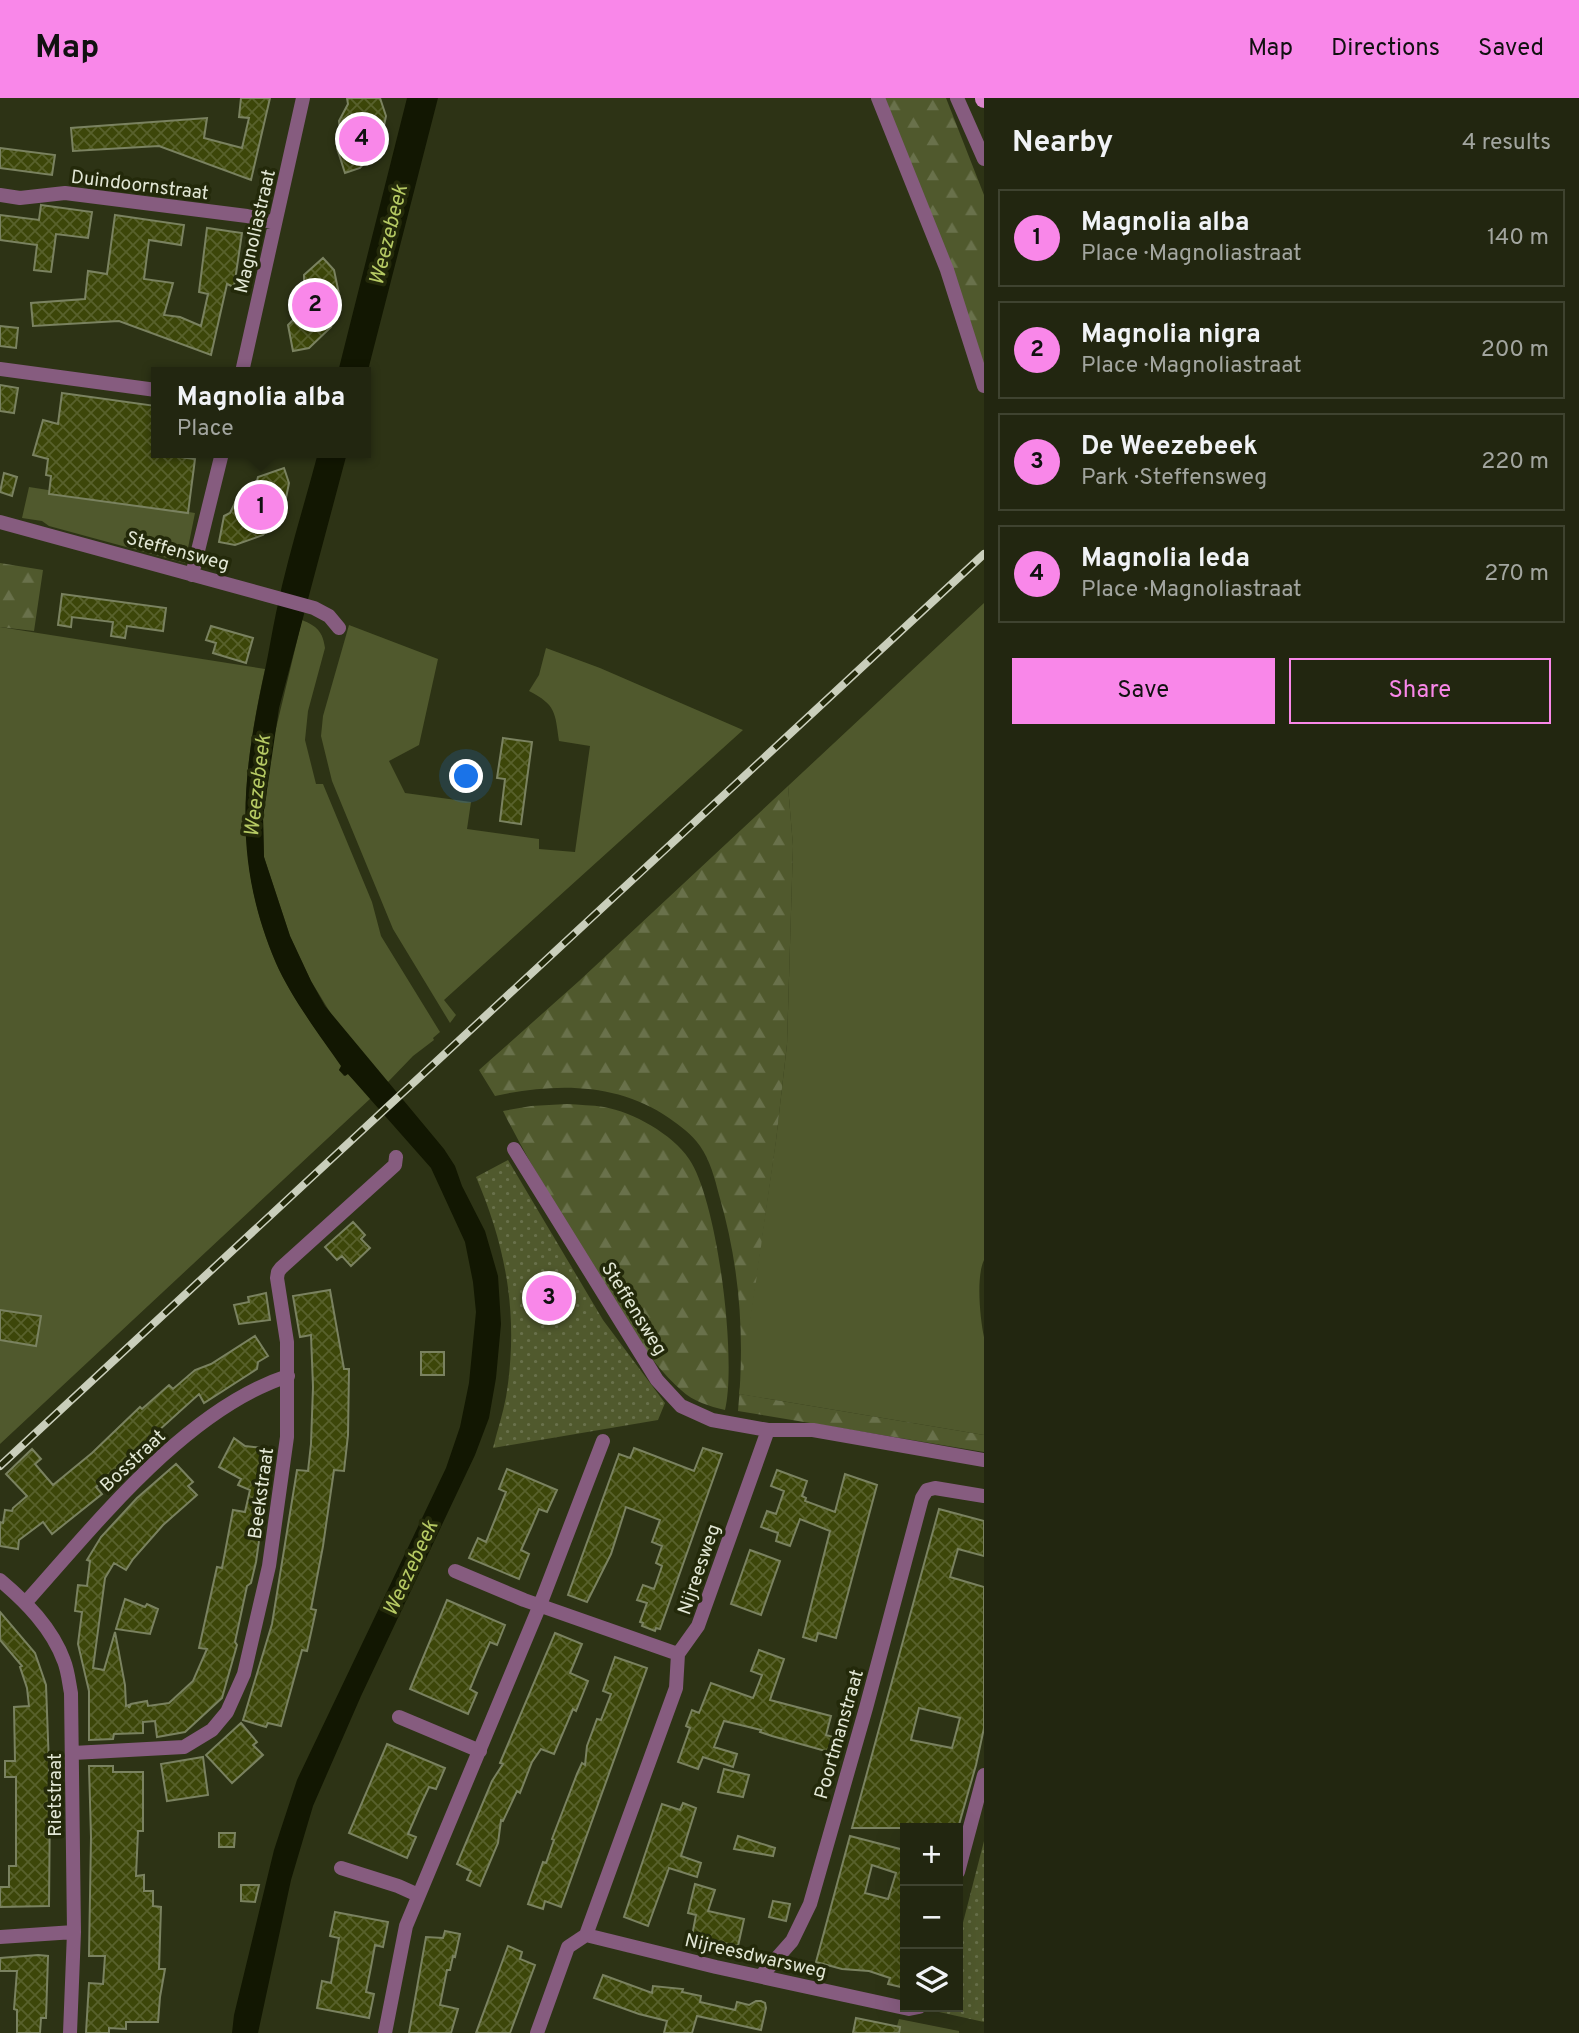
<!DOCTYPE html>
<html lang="en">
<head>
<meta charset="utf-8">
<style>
	:root { --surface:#222610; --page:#2e321e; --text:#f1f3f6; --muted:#a2a59f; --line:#3f4330; --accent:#f987e9 }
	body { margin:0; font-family:Overpass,sans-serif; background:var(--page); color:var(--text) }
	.controls { position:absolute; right:21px; bottom:21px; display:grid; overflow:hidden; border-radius:0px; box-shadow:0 7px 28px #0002 }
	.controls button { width:63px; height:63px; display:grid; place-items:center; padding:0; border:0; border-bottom:2px solid var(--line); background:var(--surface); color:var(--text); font:35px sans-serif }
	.you { position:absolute; left:467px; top:679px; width:24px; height:24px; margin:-18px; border:5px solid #fff; border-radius:50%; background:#1a73e8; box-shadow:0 0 0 10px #1a73e833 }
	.badge { display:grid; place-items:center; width:46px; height:46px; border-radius:50%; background:var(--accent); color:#111; font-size:23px; font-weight:700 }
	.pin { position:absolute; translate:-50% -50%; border:4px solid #fff; box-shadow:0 2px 7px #0006 }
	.popup { position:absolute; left:151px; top:269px; width:220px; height:91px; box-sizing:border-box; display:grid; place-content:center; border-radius:0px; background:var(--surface); filter:drop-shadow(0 2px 5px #0005); font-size:23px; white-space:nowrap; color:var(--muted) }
	.popup b { font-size:26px; color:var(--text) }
	.popup::after { content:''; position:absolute; left:50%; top:100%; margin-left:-14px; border:14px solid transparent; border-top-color:var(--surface) }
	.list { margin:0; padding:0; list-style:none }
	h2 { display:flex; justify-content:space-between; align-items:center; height:91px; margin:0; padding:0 28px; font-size:30px }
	h2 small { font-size:23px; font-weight:400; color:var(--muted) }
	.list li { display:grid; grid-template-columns:46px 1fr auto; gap:21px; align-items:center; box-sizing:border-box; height:98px; margin:0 14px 14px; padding:0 14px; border:2px solid var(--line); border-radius:0px }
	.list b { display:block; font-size:26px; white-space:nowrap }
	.list p { margin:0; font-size:23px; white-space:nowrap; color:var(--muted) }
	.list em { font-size:23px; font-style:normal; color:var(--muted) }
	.actions { display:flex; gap:14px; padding:21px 28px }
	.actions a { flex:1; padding:16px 0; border:2px solid var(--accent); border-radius:0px; text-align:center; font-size:24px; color:var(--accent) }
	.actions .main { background:var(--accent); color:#111 }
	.icon { flex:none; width:38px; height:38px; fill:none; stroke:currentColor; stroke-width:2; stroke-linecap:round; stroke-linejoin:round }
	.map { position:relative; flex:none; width:984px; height:1935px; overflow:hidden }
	header { display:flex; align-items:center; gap:42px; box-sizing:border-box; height:98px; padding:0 35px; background:var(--accent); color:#111 }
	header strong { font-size:33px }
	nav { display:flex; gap:38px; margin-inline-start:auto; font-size:24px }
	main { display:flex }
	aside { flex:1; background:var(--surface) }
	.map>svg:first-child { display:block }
</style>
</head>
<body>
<header>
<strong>Map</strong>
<nav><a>Map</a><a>Directions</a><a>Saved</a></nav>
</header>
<main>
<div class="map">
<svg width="984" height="1935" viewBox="0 0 984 1935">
	<defs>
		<pattern id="forest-firs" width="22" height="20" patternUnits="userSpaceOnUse" patternTransform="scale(1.75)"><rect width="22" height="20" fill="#50592d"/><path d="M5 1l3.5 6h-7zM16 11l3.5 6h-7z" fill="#69714b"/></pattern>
		<pattern id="park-dots" width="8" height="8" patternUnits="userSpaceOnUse" patternTransform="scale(1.75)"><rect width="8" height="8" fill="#50592d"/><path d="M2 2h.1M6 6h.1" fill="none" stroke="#69714b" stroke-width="1.8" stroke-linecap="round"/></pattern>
		<pattern id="building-cross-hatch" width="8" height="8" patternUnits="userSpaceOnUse" patternTransform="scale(1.75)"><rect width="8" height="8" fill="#3c4609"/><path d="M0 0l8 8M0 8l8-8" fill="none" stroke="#58612c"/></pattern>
	</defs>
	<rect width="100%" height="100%" fill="#2d3315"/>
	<path fill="#50592d" d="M29,389L195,415L185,465L49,428L42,423L22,420Z
		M984,505V1162C976,1179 980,1220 984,1239V1337L739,1296L776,1042L787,946L793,748L788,688Z
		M302,522C317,528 323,534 325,550L308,613L305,642L316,686H323L372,804L381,838L440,934L433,940L434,942L413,958L387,985L336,924L311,883L290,838L264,759L263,719L273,643Z
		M349,527L438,561L419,647L389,663L405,695L471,704L467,731L539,741V751L575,754L590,648L559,643C555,614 556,607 529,593L539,577L546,550L600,570L743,632L444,902L456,917L450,925L393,831L332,683L321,638L323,618Z
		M0,529L265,571C242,675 233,764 276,865C291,899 320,938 342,968L339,972L344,978L347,975L371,1000L0,1346Z
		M899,1921L959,1933V1935H895Z"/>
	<path fill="url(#forest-firs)" d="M883,0H946L984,97V273Z
		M0,465L43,472L34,533L0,529Z
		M788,688L793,748L787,946L776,1043L740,1296L984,1337V1354L738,1313C745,1240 740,1168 719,1097C715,1081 710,1062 700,1048C692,1036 680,1028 669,1020C617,984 554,985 495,998L479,972L579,883Z
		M567,1006C579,1007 592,1007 604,1009C633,1014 672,1036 689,1061C718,1103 737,1263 725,1312C709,1308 694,1304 681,1292C646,1261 621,1214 597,1175C564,1121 531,1069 503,1013L531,1008Z"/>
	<path fill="url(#park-dots)" d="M508,1062L603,1222L665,1305L658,1322L493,1350C497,1333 503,1316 506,1299C519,1220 507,1151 476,1079Z
		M984,1743V1924L939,1914L941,1909H958V1844Z"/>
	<path fill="#121702" d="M407,0H438L366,280V274H338Z
		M318,355H347L279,610L263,719L264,759L290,838L311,883L325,908L444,1051L455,1068L462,1088L485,1133L498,1178L501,1226L496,1280L489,1320L475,1357L361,1598L313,1708L291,1782L258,1935H232L234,1917L274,1752L297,1682L446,1370L460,1329L469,1285L476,1214L473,1184L465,1144L431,1070L348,976L345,978L339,972L341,968C320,938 291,899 276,865C232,762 242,678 265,572C269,553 272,534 276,515C287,461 304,408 318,355Z"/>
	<path fill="url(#building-cross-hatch)" stroke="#7a8260" stroke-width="2" fill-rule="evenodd" d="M241,0H270L251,82L159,48L73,53L71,30L207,20L204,40L242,50L249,20L239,19Z
		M347,0H380L386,18L380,47L360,70L345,75L337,50L341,43L339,23L348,6Z
		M0,50L55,57L52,77L0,70Z
		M41,107L92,114L88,140L56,136L51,174L34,172L37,147L0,142V117L39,122Z
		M115,117L184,127L181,147L149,142L144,181L173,185L164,217L180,219L201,228L208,196L199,194L207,130L242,135L234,189L227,186L211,257L119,223L33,228L31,205L85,201L88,173L107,176Z
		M323,160L334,172L340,201L331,229L309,250L293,253L288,227L293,222V202L304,184V177Z
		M0,228L18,230L16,250L0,248Z
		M0,287L18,290L14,315L0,313Z
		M62,295L156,308V356L195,361L188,415L49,396L51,378L46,377L48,361L33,357L43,322L58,326Z
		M284,370L289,385L283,415L263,437L235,447L219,444L224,418L230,415L240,395L257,383L258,379Z
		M4,375L17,379L12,398L0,394Z
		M62,496L166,510L163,533L127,528L125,540L111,538L113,524L72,519L71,529L58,527Z
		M211,528L253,540L246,565L213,555L216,545L206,542Z
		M503,640L532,644L521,726L500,723L505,681L497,680Z
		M353,1124L365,1137L361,1141L370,1150L351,1168L342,1158L337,1162L325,1149Z
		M330,1192L344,1271H349L348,1337L344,1373L334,1372L323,1448L311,1511L316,1512L307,1553L302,1552L281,1628L268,1625L266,1629L243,1622L272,1526L297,1372L308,1373L311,1346L313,1289L311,1237L300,1239L293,1198Z
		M266,1195L270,1222L239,1226L234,1207L249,1204L248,1199Z
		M0,1212L41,1218L36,1248L0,1242Z
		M255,1238L268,1258L258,1264L257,1271L204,1305L199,1296L96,1389L102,1396L52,1436L43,1424L19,1442L18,1451L0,1448V1424L3,1425L5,1412L12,1413L13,1410L27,1398L6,1376L32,1351L41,1361L35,1366L53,1387L92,1355L140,1309L142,1311L169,1287L173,1291L195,1272L211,1266Z
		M421,1254H444V1277H421Z
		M234,1340L245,1348L272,1351L256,1464L251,1485L247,1488L235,1544L237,1547L222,1600L185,1634L157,1639L155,1623L143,1624V1635L114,1636L113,1641L89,1642V1593L78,1546L82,1514L75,1513L78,1487L87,1488L90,1463L87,1462L101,1439L137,1400L176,1366L193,1384L188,1388L197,1397L163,1427L133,1461L126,1472L114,1465L105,1480L93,1570L104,1572L115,1534L125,1587L126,1608L129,1607V1610L131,1606L147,1603L148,1608L169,1605L193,1583L207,1551L199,1550L217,1469L222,1470L233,1412L245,1414L250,1392L238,1387L241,1381L219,1369Z
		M634,1350L694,1373L703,1350L722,1356L660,1531L656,1530L655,1533L642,1528L643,1525L640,1524L647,1505L637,1502L643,1487L654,1491L662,1468L656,1465L662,1448L652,1444L660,1422L626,1409L611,1456L587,1504L568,1497L619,1356L630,1360Z
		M507,1371L557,1392L547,1414L539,1411L531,1430L521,1452L529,1456L519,1481L469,1460L478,1440L486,1444L506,1394L499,1391Z
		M777,1372L807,1383L802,1398L806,1400L805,1403L835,1414L845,1376L877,1387L836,1540L818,1535L816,1543L803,1539L830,1433L800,1421L790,1448L776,1443L778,1435L761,1429L767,1413L776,1416L784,1393L771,1388Z
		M939,1411L984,1423V1458L958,1451L950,1479L984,1489V1630L976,1667L958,1730H852ZM919,1610L960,1620L952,1650L911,1642Z
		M750,1452L780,1463L761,1517L731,1506Z
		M125,1501L145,1509L147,1506L158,1511L150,1536L116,1531Z
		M447,1502L505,1527L497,1547L490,1544L479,1569L470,1591L477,1595L468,1616L410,1591Z
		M0,1514L35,1555L46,1587L50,1695L49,1808L0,1809V1789H9V1768H16V1679H5V1663H15L14,1609L29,1608L27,1590L20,1569L22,1568L0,1542Z
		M555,1535L582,1546L570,1575L588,1583L576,1613L573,1611L554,1656L541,1651L532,1664L520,1695L517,1693L503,1723L501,1722L498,1745L480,1788L467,1782L471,1773L457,1766L492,1683L503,1666L500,1665Z
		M759,1552L784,1561L770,1602L831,1618L826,1637L833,1639L829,1654L772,1638L760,1634L761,1632L724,1623L714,1649L737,1656L733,1669L703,1659L698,1671L678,1664L690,1630L686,1628L692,1612L699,1615L711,1585L753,1600L762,1577L751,1573Z
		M615,1559L647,1570L561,1809L545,1803L543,1811L528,1806L543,1764L546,1765L554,1742L552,1741L577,1676L582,1665L585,1667L587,1648L597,1621L601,1622L611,1596L603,1593Z
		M241,1625L257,1644L253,1647L263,1657L232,1685L206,1657Z
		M387,1646L445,1670L436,1691L429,1689L421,1706L408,1736L416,1739L407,1760L349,1735Z
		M203,1659L208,1697L167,1703L161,1666Z
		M89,1668H113V1674H143V1733H138L136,1778L144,1777V1793H153V1808L161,1809L159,1871H165L160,1899L158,1924H126V1931L109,1930V1935H86L89,1885L103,1886L105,1858H89L91,1739Z
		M724,1671L749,1677L743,1699L718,1694Z
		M683,1705L696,1710L681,1758L701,1765L697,1779L669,1770L648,1828L624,1819L662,1706L680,1712Z
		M219,1735H235L234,1749H219Z
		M738,1738L775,1750L773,1758L734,1751Z
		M850,1738L904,1752L903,1755L905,1756V1890L888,1886L890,1880L869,1873L842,1871L816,1864ZM872,1767L896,1775L888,1801L865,1795Z
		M695,1786L715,1792L708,1813L744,1821L738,1848L692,1838L696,1817L688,1815Z
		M241,1787H259L255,1804L241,1803Z
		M773,1803L790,1806L786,1823L769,1819Z
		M335,1814L388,1824L383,1849L375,1847L371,1869L366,1894L374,1896L369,1920L317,1910L322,1883L331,1885L339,1840L330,1838Z
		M445,1833L460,1836L455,1859L453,1858L450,1872H447L440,1907L458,1911L451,1935H409L426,1839L443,1840Z
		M508,1848L522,1854L520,1861L535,1867L510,1935H476Z
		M38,1857L48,1858L46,1920H41L40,1935H17V1912L14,1911L17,1873H0V1860Z
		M603,1877L652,1895L653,1888L683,1891L682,1894L701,1898L700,1904L735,1912L737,1904L749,1907L756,1903H761L765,1905L766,1910L761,1932L697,1918L692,1935H664L667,1923L639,1916L594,1900Z
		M856,1920L900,1929L899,1935H853Z"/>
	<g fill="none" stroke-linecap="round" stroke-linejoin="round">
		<path stroke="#865c7f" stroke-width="14" d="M878,0L947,172L984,288
			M957,0L984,61
			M0,97L20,100L65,95L247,118L275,125
			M0,271L156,292
			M242,274L303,0
			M0,424L314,510L329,518L339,530
			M192,477L222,355
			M514,1051L657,1282L681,1308L712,1322L768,1332H813L984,1362
			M455,1473L524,1502L678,1556
			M0,1482C26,1504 52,1530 64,1563C68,1573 69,1585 71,1595L74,1834L70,1935
			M26,1504C96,1426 186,1311 288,1278
			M399,1619L480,1653
			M73,1655L184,1649L212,1632L227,1614L244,1576L269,1468L287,1339V1244L277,1180L278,1174L281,1170L395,1067L396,1059
			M341,1770L398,1788L418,1797
			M958,1774L984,1677
			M586,1837L716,1869L909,1911L919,1909
			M0,1839L74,1834
			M761,1878L792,1843L810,1806L866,1610L922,1400L927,1392L935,1390L984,1398
			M385,1935L406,1828L540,1507L603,1343
			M537,1935L568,1849L586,1837L676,1590L678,1556L698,1528L768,1332"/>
		<path stroke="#db86cd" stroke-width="18" d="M984,0V1"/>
		<defs>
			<path id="rail" d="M0,1368L984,456"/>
		</defs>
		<use href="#rail" stroke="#c9cebb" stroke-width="8"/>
		<use href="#rail" stroke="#23290a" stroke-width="5" stroke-dasharray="16" stroke-linecap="butt"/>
	</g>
	<g text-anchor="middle" stroke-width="7" stroke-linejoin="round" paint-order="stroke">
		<g font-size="19" fill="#e2e7d5" stroke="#23290a">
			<text transform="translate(140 86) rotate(7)" y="7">Duindoornstraat</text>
			<text transform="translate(254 133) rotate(-77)" y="7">Magnoliastraat</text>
			<text transform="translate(178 452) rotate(15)" y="7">Steffensweg</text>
			<text transform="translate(635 1210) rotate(58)" y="7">Steffensweg</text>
			<text transform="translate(132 1362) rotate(-43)" y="7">Bosstraat</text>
			<text transform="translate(260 1395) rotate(-82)" y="7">Beekstraat</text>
			<text transform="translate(698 1471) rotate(-71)" y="7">Nijreesweg</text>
			<text transform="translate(838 1636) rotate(-74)" y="7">Poortmanstraat</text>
			<text transform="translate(54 1697) rotate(-90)" y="7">Rietstraat</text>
			<text transform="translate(756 1857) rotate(13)" y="7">Nijreesdwarsweg</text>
		</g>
		<g font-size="21" font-style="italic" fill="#b6ca63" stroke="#23290a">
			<text transform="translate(388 137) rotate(-76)" y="7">Weezebeek</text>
			<text transform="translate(257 688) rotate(-83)" y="7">Weezebeek</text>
			<text transform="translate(410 1470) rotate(-65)" y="7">Weezebeek</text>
		</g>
	</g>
</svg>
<div class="controls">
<button>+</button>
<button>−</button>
<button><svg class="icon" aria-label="layers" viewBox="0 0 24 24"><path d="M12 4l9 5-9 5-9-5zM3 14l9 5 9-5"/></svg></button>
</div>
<div class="you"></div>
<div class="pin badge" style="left:261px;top:409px">1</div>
<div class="popup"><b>Magnolia alba</b>Place</div>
<div class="pin badge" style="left:315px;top:207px">2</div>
<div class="pin badge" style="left:549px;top:1200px">3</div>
<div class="pin badge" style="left:362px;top:41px">4</div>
</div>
<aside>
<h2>Nearby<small>4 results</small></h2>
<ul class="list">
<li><span class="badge">1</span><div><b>Magnolia alba</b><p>Place · Magnoliastraat</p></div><em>140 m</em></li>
<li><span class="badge">2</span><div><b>Magnolia nigra</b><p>Place · Magnoliastraat</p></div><em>200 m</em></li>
<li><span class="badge">3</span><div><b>De Weezebeek</b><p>Park · Steffensweg</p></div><em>220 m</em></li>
<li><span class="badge">4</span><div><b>Magnolia leda</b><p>Place · Magnoliastraat</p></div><em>270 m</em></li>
</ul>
<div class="actions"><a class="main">Save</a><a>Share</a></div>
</aside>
</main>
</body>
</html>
